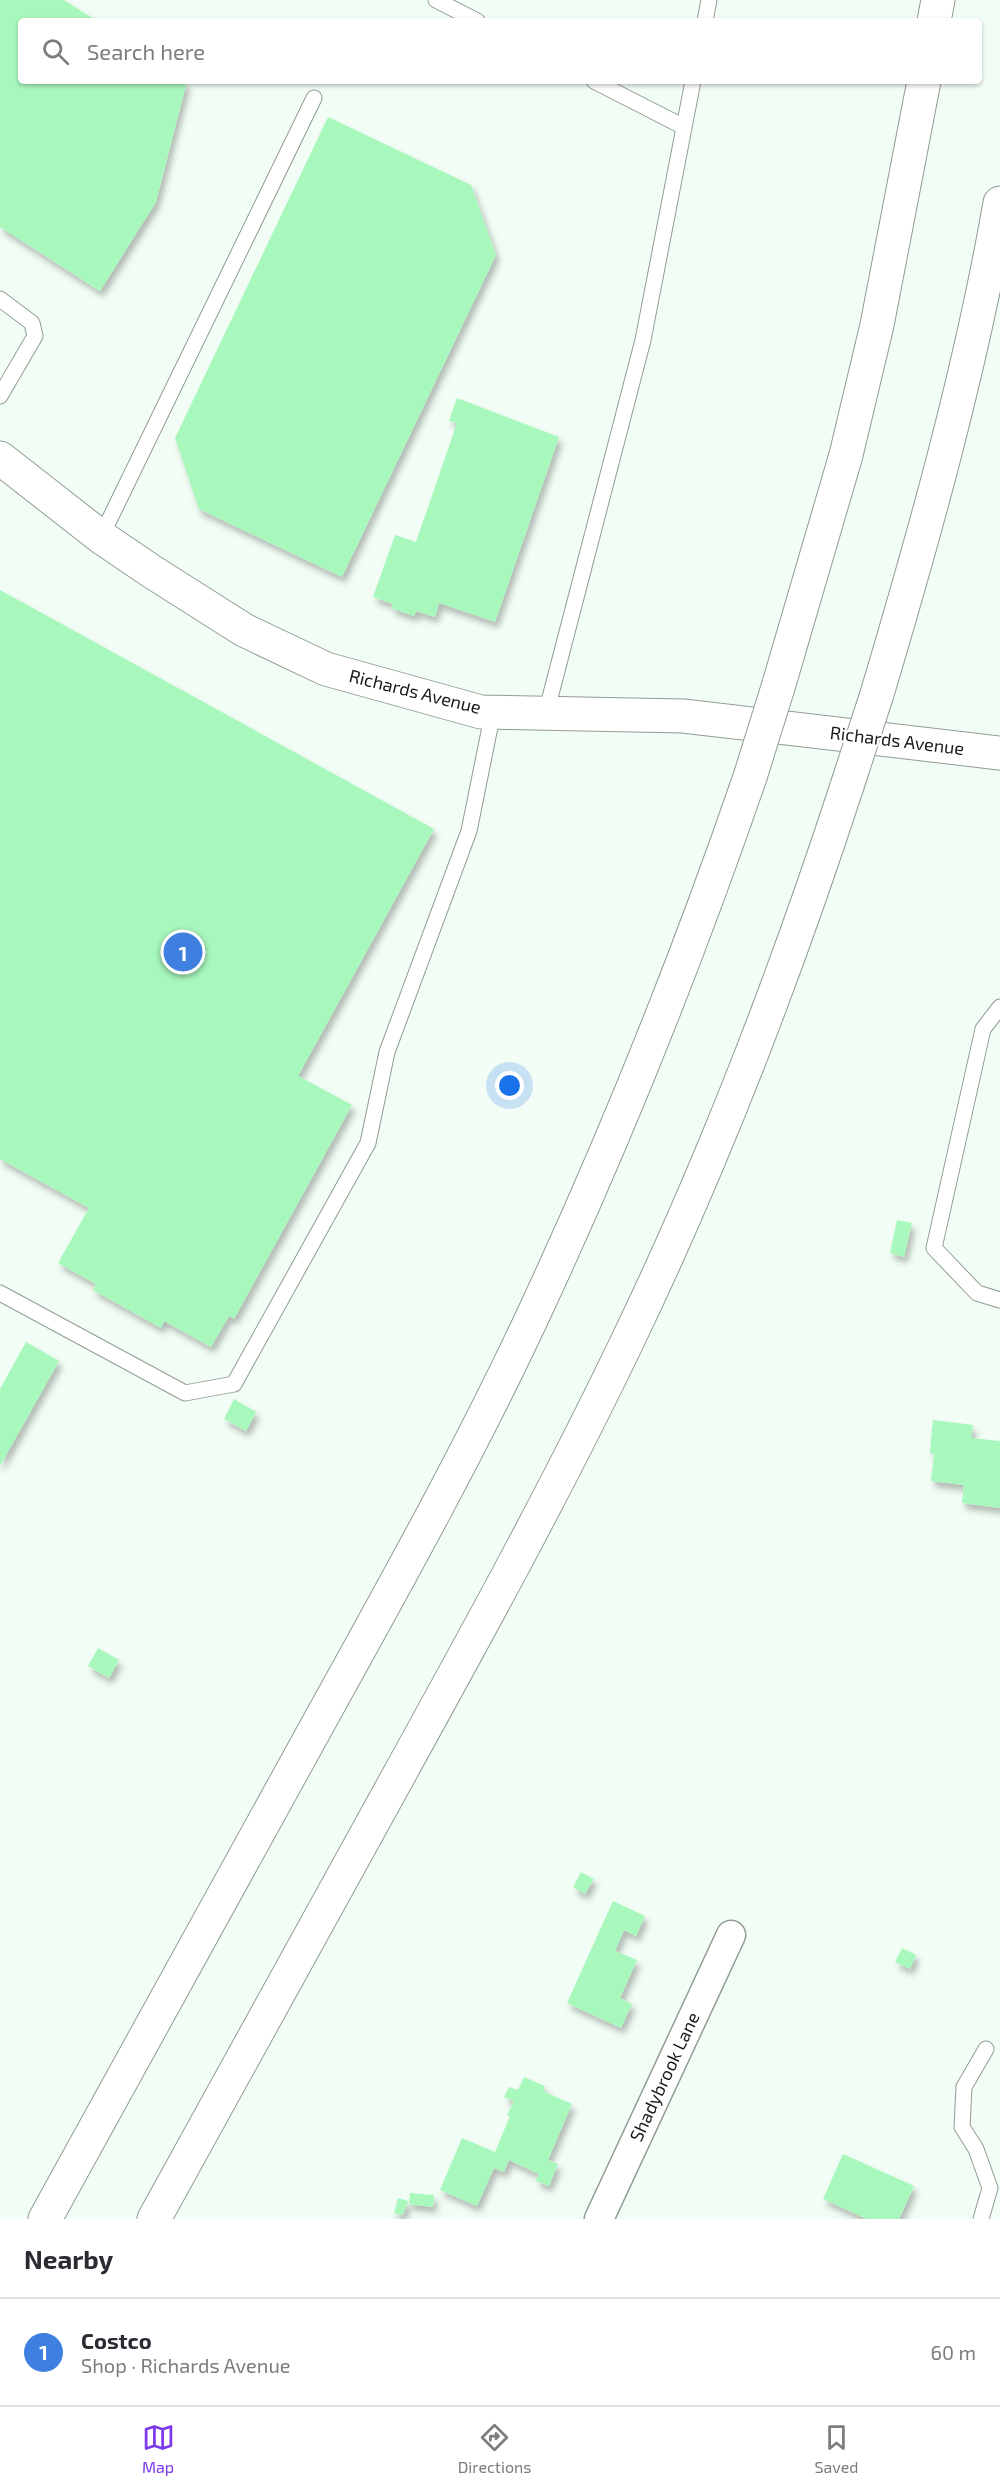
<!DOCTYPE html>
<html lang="en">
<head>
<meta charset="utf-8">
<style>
	:root { --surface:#fff; --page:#f7f7f7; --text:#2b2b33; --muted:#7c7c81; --line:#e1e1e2; --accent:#7c3aed }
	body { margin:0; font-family:"Exo 2",sans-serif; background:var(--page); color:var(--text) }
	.you { position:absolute; left:510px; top:1086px; width:21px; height:21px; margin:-15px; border:4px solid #fff; border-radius:50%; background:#1a73e8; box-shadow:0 0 0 9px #1a73e833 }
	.badge { display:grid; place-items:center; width:39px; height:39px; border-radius:50%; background:var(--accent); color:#fff; font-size:20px; font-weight:700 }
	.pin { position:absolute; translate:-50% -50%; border:3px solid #fff; box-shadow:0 2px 6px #0006 }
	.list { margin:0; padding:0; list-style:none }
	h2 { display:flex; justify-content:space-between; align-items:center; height:78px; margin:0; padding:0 24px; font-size:26px }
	h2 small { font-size:20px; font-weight:400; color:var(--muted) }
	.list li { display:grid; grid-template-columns:39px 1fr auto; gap:18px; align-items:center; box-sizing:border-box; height:108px; padding:0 24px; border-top:2px solid var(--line) }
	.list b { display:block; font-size:22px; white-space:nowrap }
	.list p { margin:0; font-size:20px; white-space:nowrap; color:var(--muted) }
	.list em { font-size:20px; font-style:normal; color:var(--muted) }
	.icon { flex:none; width:33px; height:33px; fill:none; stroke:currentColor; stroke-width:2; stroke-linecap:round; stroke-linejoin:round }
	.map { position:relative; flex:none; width:1000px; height:2219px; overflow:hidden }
	.search { position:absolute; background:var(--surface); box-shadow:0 2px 4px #0004; left:18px; right:18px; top:18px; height:66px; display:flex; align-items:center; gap:15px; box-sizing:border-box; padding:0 21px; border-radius:6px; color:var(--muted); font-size:22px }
	.sheet { height:186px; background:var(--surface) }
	nav { display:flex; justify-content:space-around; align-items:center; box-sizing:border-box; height:84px; border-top:2px solid var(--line); background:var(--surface); font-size:16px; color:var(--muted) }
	nav a { display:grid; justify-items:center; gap:3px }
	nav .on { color:var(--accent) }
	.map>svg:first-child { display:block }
</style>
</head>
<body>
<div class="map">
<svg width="1000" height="2219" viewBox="0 0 1000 2219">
	<defs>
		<filter id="shadow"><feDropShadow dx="3.5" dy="6" stdDeviation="3" flood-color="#0004"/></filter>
	</defs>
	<rect width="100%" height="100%" fill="#f2fef5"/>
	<path fill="#a8f8bd" filter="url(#shadow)" d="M0,0H64L97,21H21V81H187L156,202L100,291L0,227Z
		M328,117L471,185L496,255L342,577L199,509L175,438Z
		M457,398L559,437L495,622L439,603L435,617L416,611L414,616L391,608L393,604L373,597L395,535L416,542L457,423L449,421Z
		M0,590L434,829L298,1076L352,1105L234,1319L229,1316L211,1347L164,1321L161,1328L93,1290L96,1284L58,1263L89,1208L0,1159Z
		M897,1220L912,1223L904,1257L890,1253Z
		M26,1342L59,1361L0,1466V1389Z
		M234,1399L256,1412L246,1431L224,1419Z
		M933,1420L973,1425L971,1438L1000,1441V1508L962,1503L964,1485L931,1481L934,1454L930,1453Z
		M98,1648L119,1660L109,1678L88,1666Z
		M581,1872L594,1879L585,1894L573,1887Z
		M613,1901L645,1916L636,1936L624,1930L615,1951L637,1960L620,1998L632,2004L621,2028L567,2003Z
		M902,1948L916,1955L910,1969L895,1962Z
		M524,2077L545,2086L543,2091L572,2104L548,2160L558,2164L549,2186L536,2181L539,2174L509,2160L504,2172L494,2168L477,2206L440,2190L462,2138L495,2152L510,2116L507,2115L514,2101L504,2097L509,2087L518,2090Z
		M843,2154L914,2186L899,2219H867L823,2199Z
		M410,2193L434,2195L433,2207L409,2204Z
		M398,2198L408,2201L403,2215L394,2213Z"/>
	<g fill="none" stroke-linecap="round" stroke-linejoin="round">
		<defs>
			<path id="lane" d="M436,0L477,21
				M705,21L709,0
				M594,81L684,127
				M0,299L32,323L35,336L0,396
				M101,537L314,98
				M546,713L643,340L693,81
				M1000,1007L983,1029L934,1248L977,1293L1000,1300
				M0,1293L185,1393L234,1384L368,1143L387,1052L469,831L493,712
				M981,2219L990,2188L976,2149L962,2127L964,2087L986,2049"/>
			<path id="street" d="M599,2219L731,1935"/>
			<path id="secondary" d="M0,458L101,537L151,571L244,630L326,669L481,712L683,716L1000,753"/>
			<path id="highway" d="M934,21L938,0
				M779,684L846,455L877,325L924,81
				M877,694C925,533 971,369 1000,203
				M45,2219C136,2054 227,1889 318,1724C391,1592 465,1460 529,1324C613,1145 686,963 750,777
				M154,2219C234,2074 314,1929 394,1784C474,1639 554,1494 626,1344C713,1164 785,976 847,786"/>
		</defs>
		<use href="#lane" stroke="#919c93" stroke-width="17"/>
		<use href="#street" stroke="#919c93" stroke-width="31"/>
		<use href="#secondary" stroke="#919c93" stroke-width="35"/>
		<use href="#highway" stroke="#919c93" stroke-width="35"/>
		<use href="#lane" stroke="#fff" stroke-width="15"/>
		<use href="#street" stroke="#fff" stroke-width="28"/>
		<use href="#secondary" stroke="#fff" stroke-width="33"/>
		<use href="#highway" stroke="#fff" stroke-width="33"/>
		<defs>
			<path id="highway-bridge" d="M750,777L779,684
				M847,786L877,694"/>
		</defs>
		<use href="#highway-bridge" stroke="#919c93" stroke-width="35" stroke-linecap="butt"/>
		<use href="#highway-bridge" stroke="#fff" stroke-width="33"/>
	</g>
	<g text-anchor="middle" stroke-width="4.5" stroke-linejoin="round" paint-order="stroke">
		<g font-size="18" fill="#181c19" stroke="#fff">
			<text transform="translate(415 692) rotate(14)" y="6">Richards Avenue</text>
			<text transform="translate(897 741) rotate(7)" y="6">Richards Avenue</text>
			<text transform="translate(665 2077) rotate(-65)" y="6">Shadybrook Lane</text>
		</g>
	</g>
</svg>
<div class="you"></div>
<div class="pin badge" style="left:183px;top:952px;background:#3f7fe0">1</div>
<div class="search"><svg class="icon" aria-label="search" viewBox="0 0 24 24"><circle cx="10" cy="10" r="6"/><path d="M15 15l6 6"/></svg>Search here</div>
</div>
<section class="sheet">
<h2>Nearby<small></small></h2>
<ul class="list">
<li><span class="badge" style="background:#3f7fe0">1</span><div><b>Costco</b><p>Shop · Richards Avenue</p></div><em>60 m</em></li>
</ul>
</section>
<nav>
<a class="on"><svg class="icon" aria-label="map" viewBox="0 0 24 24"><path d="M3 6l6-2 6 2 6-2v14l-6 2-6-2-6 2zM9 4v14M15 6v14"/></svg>Map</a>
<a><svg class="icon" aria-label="directions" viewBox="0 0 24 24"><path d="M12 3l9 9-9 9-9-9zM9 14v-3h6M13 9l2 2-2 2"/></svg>Directions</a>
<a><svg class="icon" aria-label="saved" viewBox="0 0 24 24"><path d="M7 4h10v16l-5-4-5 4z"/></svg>Saved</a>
</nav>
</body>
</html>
